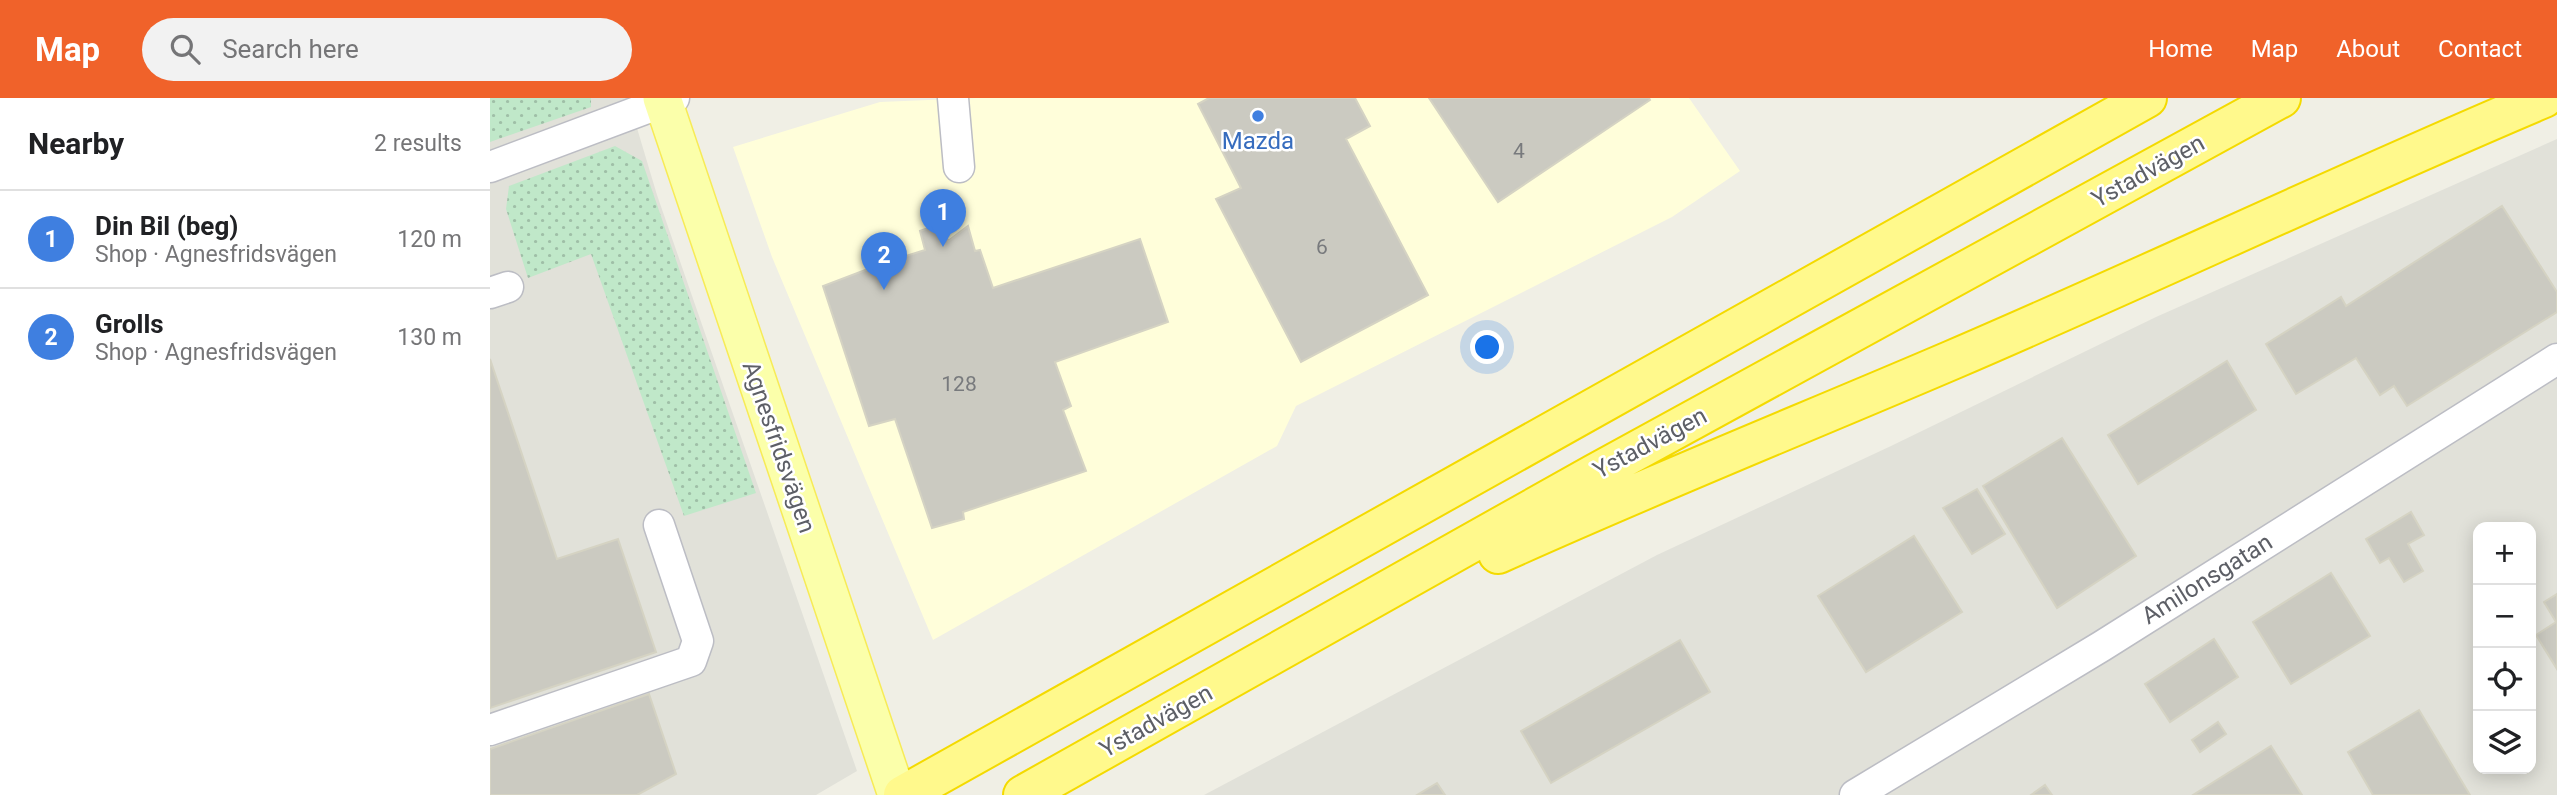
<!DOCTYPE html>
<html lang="en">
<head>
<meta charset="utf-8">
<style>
	:root { --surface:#fff; --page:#f2f2f2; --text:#202124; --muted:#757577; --line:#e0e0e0; --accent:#f0622a }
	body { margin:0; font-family:Roboto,sans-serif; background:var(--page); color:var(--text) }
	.controls { position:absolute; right:21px; bottom:21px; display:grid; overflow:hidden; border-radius:14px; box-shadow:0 4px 18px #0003 }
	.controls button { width:63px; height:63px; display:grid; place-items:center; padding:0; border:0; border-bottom:2px solid var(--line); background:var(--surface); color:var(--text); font:35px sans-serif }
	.you { position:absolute; left:998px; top:250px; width:24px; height:24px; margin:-18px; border:5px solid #fff; border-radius:50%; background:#1a73e8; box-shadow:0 0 0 10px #1a73e833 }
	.badge { display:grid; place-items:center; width:46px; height:46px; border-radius:50%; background:var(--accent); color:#fff; font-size:23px; font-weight:700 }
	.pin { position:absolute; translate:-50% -58px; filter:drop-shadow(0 2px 4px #0008) }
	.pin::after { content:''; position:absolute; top:37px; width:24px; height:21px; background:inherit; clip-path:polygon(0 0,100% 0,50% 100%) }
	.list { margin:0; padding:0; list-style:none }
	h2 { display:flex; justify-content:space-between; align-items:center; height:91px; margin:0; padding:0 28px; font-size:30px }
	h2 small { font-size:23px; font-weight:400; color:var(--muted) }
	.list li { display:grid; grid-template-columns:46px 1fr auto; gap:21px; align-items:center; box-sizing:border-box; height:98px; padding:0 28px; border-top:2px solid var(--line) }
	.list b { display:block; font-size:26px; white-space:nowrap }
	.list p { margin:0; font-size:23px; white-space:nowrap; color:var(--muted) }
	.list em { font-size:23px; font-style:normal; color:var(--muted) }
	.icon { flex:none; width:38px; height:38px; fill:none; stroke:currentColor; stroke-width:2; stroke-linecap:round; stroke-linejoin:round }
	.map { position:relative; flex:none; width:2067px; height:697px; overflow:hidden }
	header { display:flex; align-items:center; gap:42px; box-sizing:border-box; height:98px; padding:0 35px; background:var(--accent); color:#fff }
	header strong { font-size:33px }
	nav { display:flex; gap:38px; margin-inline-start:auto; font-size:24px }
	.search { width:490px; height:63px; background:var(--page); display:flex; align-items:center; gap:18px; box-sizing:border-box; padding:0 24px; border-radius:38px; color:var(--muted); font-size:26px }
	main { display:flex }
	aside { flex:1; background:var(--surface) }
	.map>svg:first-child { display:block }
</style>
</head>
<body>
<header>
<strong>Map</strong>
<div class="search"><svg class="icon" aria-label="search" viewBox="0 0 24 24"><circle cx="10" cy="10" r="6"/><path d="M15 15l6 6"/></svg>Search here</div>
<nav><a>Home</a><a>Map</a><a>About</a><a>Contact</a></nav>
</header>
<main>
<aside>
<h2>Nearby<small>2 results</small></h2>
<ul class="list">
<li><span class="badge" style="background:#3f7fe0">1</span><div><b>Din Bil (beg)</b><p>Shop · Agnesfridsvägen</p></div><em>120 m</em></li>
<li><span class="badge" style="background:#3f7fe0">2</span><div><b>Grolls</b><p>Shop · Agnesfridsvägen</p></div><em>130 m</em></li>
</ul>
</aside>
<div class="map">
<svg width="2067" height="697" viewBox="0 0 2067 697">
	<defs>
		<pattern id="grass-dots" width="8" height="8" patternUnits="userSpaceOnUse" patternTransform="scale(1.75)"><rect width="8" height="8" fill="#c0e8c9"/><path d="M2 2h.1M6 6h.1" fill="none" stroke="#9fbfa7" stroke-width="1.8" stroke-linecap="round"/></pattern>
	</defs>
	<rect width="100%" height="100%" fill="#f0efe5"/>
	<path fill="#fffeda" d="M487,0H1199L1250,73L1182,119L806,308L787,348L443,542L282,159L243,49L390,4Z"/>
	<path fill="#e1e1d9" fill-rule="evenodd" d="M0,0H138L167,97L367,673L326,697H0Z
		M2067,41V697H714L1167,457L1401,348L1666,219ZM1988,429H2041V671H1988Z"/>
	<path fill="url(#grass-dots)" d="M0,0H101V9L0,44Z
		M125,48L152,63L266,395L194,418L101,156L38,180L16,111L19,88Z"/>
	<path fill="#cbcac1" stroke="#d5d3c3" stroke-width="2" d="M719,0H865L880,28L856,41L938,197L811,264L726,101L751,90L708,6Z
		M939,0H1159L1160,2L1008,104Z
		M2012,108L2067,194V214L1917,308L1904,288L1890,297L1866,260L1806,296L1776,246L1851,199L1856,208Z
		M452,125L458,143L478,128L485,153L490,152L503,190L650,141L678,224L565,264L581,308L573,312L596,373L473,414L474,421L442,430L405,321L379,328L333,188L378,171L374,153L395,146L400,163L435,152L430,133Z
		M0,261L67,461L128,441L166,554L0,610Z
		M1737,263L1766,312L1648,386L1618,337Z
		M1572,340L1646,458L1567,510L1493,388Z
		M1487,391L1515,436L1482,456L1453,410Z
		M1921,414L1934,437L1918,446L1933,473L1914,484L1899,460L1890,465L1876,441Z
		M1424,438L1472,514L1376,574L1328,498Z
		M1841,475L1880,538L1801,586L1763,524Z
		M2067,496V571L2046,537L2066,524L2054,504Z
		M1724,541L1748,579L1680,624L1655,586Z
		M1190,542L1220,594L1061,685L1031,633Z
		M159,596L186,676L147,697H0V651Z
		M1929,612L1980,697H1883L1858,654Z
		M1728,624L1736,636L1710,654L1702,642Z
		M1781,648L1812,697H1703Z
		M947,685L955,697H927Z
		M1555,687L1562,697H1541Z"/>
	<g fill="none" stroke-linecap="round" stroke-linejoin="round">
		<defs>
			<path id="minor" d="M463,0L469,69
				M0,69L184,0
				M0,195L18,189
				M0,632L201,563L208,543L169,427
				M1365,697L1612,548L2067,261"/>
			<path id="major" d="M172,0L407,697"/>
			<path id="highway" d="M1008,456C1158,388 1310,327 1462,262C1660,177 1855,84 2054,0
				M413,697L1657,0
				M533,697L1104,376L1791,0"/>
		</defs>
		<use href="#minor" stroke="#bcbdc4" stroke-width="33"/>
		<use href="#major" stroke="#f7eb57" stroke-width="40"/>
		<use href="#highway" stroke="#f4da00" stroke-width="42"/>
		<use href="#minor" stroke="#fff" stroke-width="30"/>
		<use href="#major" stroke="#fbffaa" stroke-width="37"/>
		<use href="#highway" stroke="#fff98c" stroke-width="38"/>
	</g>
	<circle fill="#3f7fe0" stroke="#fff" stroke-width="2.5" cx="768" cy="18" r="7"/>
	<g text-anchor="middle" stroke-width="5" stroke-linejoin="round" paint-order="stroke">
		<g font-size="21" fill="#787a7d">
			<text x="1029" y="60">4</text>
			<text x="832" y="156">6</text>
			<text x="469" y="293">128</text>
		</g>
		<g font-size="24" fill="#366cbe" stroke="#fff">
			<text x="768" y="51">Mazda</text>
		</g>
		<g font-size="24" fill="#5d5f66" stroke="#fff">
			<text transform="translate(1658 73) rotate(-29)" y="8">Ystadvägen</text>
			<text transform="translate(1160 345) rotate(-28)" y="8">Ystadvägen</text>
			<text transform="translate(289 349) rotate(71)" y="8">Agnesfridsvägen</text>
			<text transform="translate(1717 481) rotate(-32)" y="8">Amilonsgatan</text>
			<text transform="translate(666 623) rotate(-29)" y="8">Ystadvägen</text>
		</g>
	</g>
</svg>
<div class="controls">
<button>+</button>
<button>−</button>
<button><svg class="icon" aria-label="locate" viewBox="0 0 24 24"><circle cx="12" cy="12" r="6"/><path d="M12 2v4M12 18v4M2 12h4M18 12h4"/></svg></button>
<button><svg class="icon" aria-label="layers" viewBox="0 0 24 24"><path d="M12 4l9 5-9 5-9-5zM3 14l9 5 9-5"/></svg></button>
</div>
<div class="you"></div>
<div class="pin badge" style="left:453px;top:149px;background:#3f7fe0">1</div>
<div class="pin badge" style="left:394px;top:192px;background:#3f7fe0">2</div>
</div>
</main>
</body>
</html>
